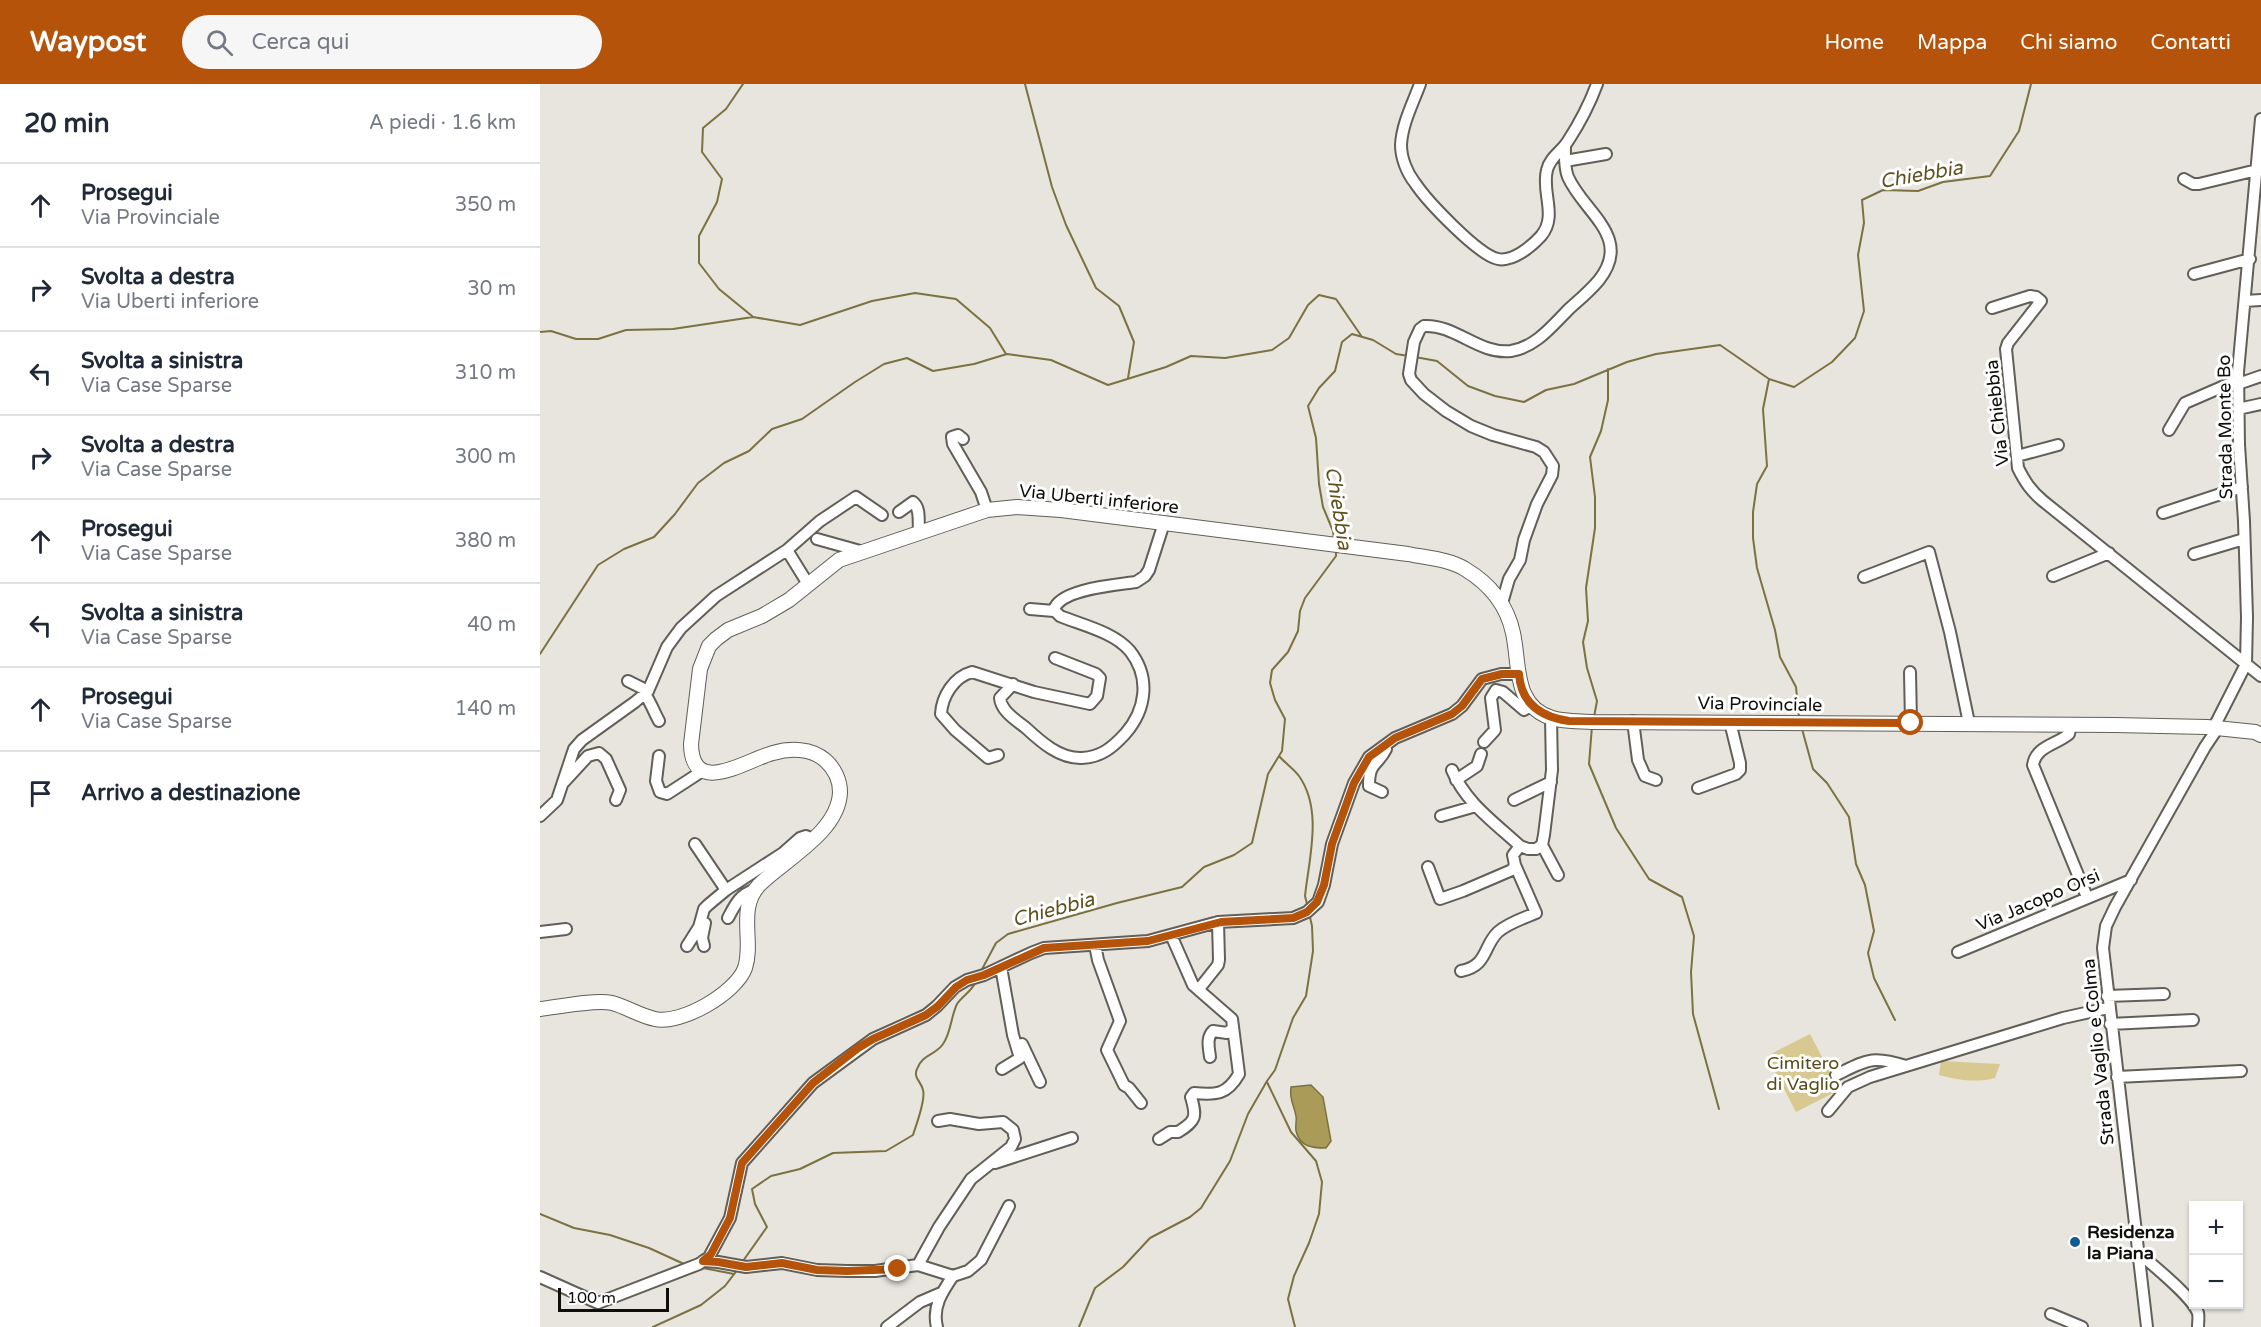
<!DOCTYPE html>
<html lang="it">
<head>
<meta charset="utf-8">
<style>
	:root { --surface:#fff; --page:#f6f6f7; --text:#1f2937; --muted:#747a83; --line:#e0e1e3; --accent:#b45309 }
	body { margin:0; font-family:"Varela Round",sans-serif; background:var(--page); color:var(--text) }
	.controls { position:absolute; right:18px; bottom:18px; display:grid; overflow:hidden; border-radius:0px; box-shadow:0 2px 4px #0004 }
	.controls button { width:54px; height:54px; display:grid; place-items:center; padding:0; border:0; border-bottom:2px solid var(--line); background:var(--surface); color:var(--text); font:30px sans-serif }
	.scale { position:absolute; left:18px; bottom:15px; width:111px; box-sizing:border-box; padding-left:6px; border:3px solid #0e0e0b; border-top:0; font-size:16px; line-height:21px; white-space:nowrap; color:#0e0e0b; -webkit-text-stroke:4px #fff; paint-order:stroke }
	.stop { position:absolute; width:18px; height:18px; margin:-14px; border:4px solid #b45309; border-radius:50%; background:#fff }
	.stop.end { background:#b45309; border-color:#fff; box-shadow:0 2px 6px #0008 }
	.list { margin:0; padding:0; list-style:none }
	h2 { display:flex; justify-content:space-between; align-items:center; height:78px; margin:0; padding:0 24px; font-size:26px }
	h2 small { font-size:20px; font-weight:400; color:var(--muted) }
	.list li { display:grid; grid-template-columns:39px 1fr auto; gap:18px; align-items:center; box-sizing:border-box; height:84px; padding:0 24px; border-top:2px solid var(--line) }
	.list b { display:block; font-size:22px; white-space:nowrap }
	.list p { margin:0; font-size:20px; white-space:nowrap; color:var(--muted) }
	.list em { font-size:20px; font-style:normal; color:var(--muted) }
	.icon { flex:none; width:33px; height:33px; fill:none; stroke:currentColor; stroke-width:2; stroke-linecap:round; stroke-linejoin:round }
	.map { position:relative; flex:none; width:1721px; height:1243px; overflow:hidden }
	header { display:flex; align-items:center; gap:36px; box-sizing:border-box; height:84px; padding:0 30px; background:var(--accent); color:#fff }
	header strong { font-size:28px }
	nav { display:flex; gap:33px; margin-inline-start:auto; font-size:21px }
	.search { width:420px; height:54px; background:var(--page); display:flex; align-items:center; gap:15px; box-sizing:border-box; padding:0 21px; border-radius:33px; color:var(--muted); font-size:22px }
	main { display:flex }
	aside { flex:1; background:var(--surface) }
	.map>svg:first-child { display:block }
</style>
</head>
<body>
<header>
<strong>Waypost</strong>
<div class="search"><svg class="icon" aria-label="search" viewBox="0 0 24 24"><circle cx="10" cy="10" r="6"/><path d="M15 15l6 6"/></svg>Cerca qui</div>
<nav><a>Home</a><a>Mappa</a><a>Chi siamo</a><a>Contatti</a></nav>
</header>
<main>
<aside>
<h2>20 min<small>A piedi · 1.6 km</small></h2>
<ul class="list">
<li><svg class="icon" aria-label="ahead" viewBox="0 0 24 24"><path d="M12 20V5M6 11l6-6 6 6"/></svg><div><b>Prosegui</b><p>Via Provinciale</p></div><em>350 m</em></li>
<li><svg class="icon" aria-label="right" viewBox="0 0 24 24"><path d="M7 20v-9h11M14 6l5 5-5 5"/></svg><div><b>Svolta a destra</b><p>Via Uberti inferiore</p></div><em>30 m</em></li>
<li><svg class="icon" aria-label="left" viewBox="0 0 24 24"><path d="M17 20v-9H6M10 6l-5 5 5 5"/></svg><div><b>Svolta a sinistra</b><p>Via Case Sparse</p></div><em>310 m</em></li>
<li><svg class="icon" aria-label="right" viewBox="0 0 24 24"><path d="M7 20v-9h11M14 6l5 5-5 5"/></svg><div><b>Svolta a destra</b><p>Via Case Sparse</p></div><em>300 m</em></li>
<li><svg class="icon" aria-label="ahead" viewBox="0 0 24 24"><path d="M12 20V5M6 11l6-6 6 6"/></svg><div><b>Prosegui</b><p>Via Case Sparse</p></div><em>380 m</em></li>
<li><svg class="icon" aria-label="left" viewBox="0 0 24 24"><path d="M17 20v-9H6M10 6l-5 5 5 5"/></svg><div><b>Svolta a sinistra</b><p>Via Case Sparse</p></div><em>40 m</em></li>
<li><svg class="icon" aria-label="ahead" viewBox="0 0 24 24"><path d="M12 20V5M6 11l6-6 6 6"/></svg><div><b>Prosegui</b><p>Via Case Sparse</p></div><em>140 m</em></li>
<li><svg class="icon" aria-label="arrive" viewBox="0 0 24 24"><path d="M6 21V4h12l-3 4 3 4H6"/></svg><div><b>Arrivo a destinazione</b></div></li>
</ul>
</aside>
<div class="map">
<svg width="1721" height="1243" viewBox="0 0 1721 1243">
	<rect width="100%" height="100%" fill="#e7e5dd"/>
	<path fill="#d8c990" d="M1270,950L1299,1006L1256,1028L1227,972Z
		M1401,977L1460,980L1455,994C1435,999 1419,996 1399,991Z"/>
	<path fill="#ab9b58" stroke="#7c7141" stroke-width="1.5" d="M771,1001L783,1013L791,1057L786,1064C772,1064 760,1063 756,1047C755,1042 757,1036 756,1032C754,1021 749,1015 751,1003Z"/>
	<g fill="none" stroke-linecap="round" stroke-linejoin="round">
		<path stroke="#7c7141" stroke-width="2" d="M203,0L186,25L163,44L162,68L182,95L177,118L159,152V179L179,205L212,232
			M485,0L512,103L526,141L556,204L579,222L594,258L588,294
			M0,248L11,247L36,255H58L86,246L133,245L213,233L260,241L332,217L375,209L416,215L450,244L466,270
			M875,273L897,277L928,302L955,312L984,318L1006,306L1034,300L1087,278L1116,270L1180,261L1229,295L1254,303L1292,278L1315,254L1324,227L1318,171L1324,139L1322,116L1343,106L1378,107L1403,98L1450,92L1479,47L1491,0
			M1229,295L1223,325L1227,382L1217,400L1213,428V454L1217,484L1235,546L1240,573L1256,603L1259,633
			M794,456L793,447L783,423L779,400L776,354L768,322L779,304L795,287L802,258L812,250L833,256L856,270L869,272
			M0,570L58,481L84,465L114,453L135,430L158,399L184,379L209,367L232,345L262,335L315,298L344,280L367,274L393,287L434,280L467,270L511,276L568,301L626,283L651,272L685,274L732,266L749,254L768,221L779,211L796,215L822,253
			M1054,633L1057,617L1047,584L1043,558L1048,537L1046,504L1055,444V413L1050,373L1061,347L1068,316V285
			M1052,642L1049,680L1076,744L1109,795L1142,813L1154,852L1151,888L1153,930L1179,1025
			M1262,645L1273,685L1287,699L1309,733L1316,780L1325,801L1334,847L1328,869L1334,894L1355,936
			M739,672C745,679 754,685 759,692C783,726 769,774 765,812L768,824
			M440,889L456,859L468,850L577,819L642,803L664,783L694,771L712,759L728,690L742,667L745,635L735,616L730,599L732,586L748,568L758,547L760,527L765,514L796,472V467
			M727,998L751,1048L776,1077L782,1098L779,1130L769,1159L754,1192L748,1215L755,1243
			M0,1130L34,1144L70,1151L109,1164L144,1180
			M203,1177L227,1143L215,1120L212,1105L231,1092L260,1085L293,1069L346,1067L373,1051C376,1041 386,1016 383,1006C381,997 373,994 377,985C382,970 396,971 403,960C411,949 411,932 417,920C422,912 431,908 435,899
			M163,1184L194,1190
			M113,1243L161,1221L185,1202L198,1185
			M539,1243L555,1204L583,1183L610,1154L650,1133L661,1124L690,1077L708,1030L727,997L735,986L753,934L766,912L773,867L772,842L769,829"/>
		<defs>
			<path id="minor" d="M880,0C873,19 862,40 861,61C861,74 867,89 875,99C887,117 938,171 958,175C973,178 992,162 1001,152C1018,132 1001,108 1007,86C1010,73 1022,67 1028,57C1039,40 1050,19 1057,0
				M1025,77L1066,70
				M1644,95L1653,100H1659L1717,86
				M1654,190L1710,175
				M1705,217L1721,216
				M1452,224L1490,212L1496,213L1501,217L1468,259L1466,265L1478,384C1485,398 1491,407 1503,417L1721,592
				M1698,300L1721,292
				M1698,325L1721,320
				M1629,346L1645,319L1698,296
				M423,355L418,351L412,353L413,360L441,408L447,426
				M1477,372L1518,361
				M359,428L373,418C381,424 378,438 379,448
				M1623,429L1702,403
				M277,455L320,467
				M247,466L268,500
				M1654,470L1704,455
				M1513,492L1569,469
				M1324,493L1389,468L1410,548L1429,639
				M962,519L969,495L980,476L984,456L997,420L1012,391L1013,382L1004,368L996,363L953,351L931,342L906,327L884,310L871,296L869,290L874,258L880,245L884,242C915,240 939,271 971,267C996,263 1012,242 1029,225C1039,216 1050,207 1059,196C1093,153 1044,129 1028,93C1024,83 1025,71 1025,61
				M490,525L514,527
				M1370,588L1371,639
				M88,597L108,607
				M473,600L460,614C461,627 476,636 486,644C501,658 520,675 542,674C561,673 572,664 585,650C606,626 611,594 590,567C574,548 542,541 520,532L514,526C519,505 576,501 596,498L605,492L609,486L624,439
				M105,610C111,619 114,628 119,637
				M1093,637L1098,676L1105,692L1116,696
				M1531,640L1529,650C1516,661 1496,662 1493,681L1547,813
				M944,658L955,646L951,614L956,606L963,608L984,626L991,622
				M458,671L448,674L415,646L401,630C402,612 414,593 432,588L494,608L550,620L557,612L560,594L556,590L515,574
				M119,672L116,697L120,708L127,710L164,686
				M912,686C925,718 955,739 980,762L988,765H996L1002,761L1004,751L1012,686L1011,634
				M916,696L937,682L941,670
				M24,698L48,672L59,669L66,675L80,706L76,716
				M1158,704L1196,690L1200,686V679L1190,638
				M842,708L829,702C829,677 837,683 846,665
				M974,716L1011,698
				M0,732L17,716L34,665L42,656L95,618L108,607L127,563L141,544L176,512L247,466L280,437L316,413L342,431
				M901,732L936,722
				M155,760L186,806
				M1002,761L1018,791
				M888,783L900,815L923,807L972,786L975,781L973,771L980,762
				M188,834C195,821 199,811 214,806
				M0,848L26,845
				M555,861L558,876L580,937L567,966L584,1001L589,1004L601,1019
				M147,862L159,843L164,825L168,821L186,806L243,769L260,754L266,752L273,755
				M164,862L162,854L165,839
				M1418,868L1591,796
				M461,883L473,951L480,974L462,985
				M921,887C948,882 943,862 958,848C968,839 984,834 996,829L975,781
				M659,905L678,881L679,876L678,838
				M1567,912L1624,910
				M1570,940L1653,936
				M482,960L500,998
				M670,973C669,964 666,954 673,947L687,949L692,945
				M1296,991C1327,976 1332,971 1366,982
				M1577,993L1701,987
				M1288,1027L1308,1003L1330,993L1523,934L1568,924
				M619,1055L630,1048H638C656,1037 657,1033 651,1013L654,1009C676,1011 687,1011 699,990L692,935L653,901L631,851
				M455,1079L532,1054
				M1598,1168C1612,1181 1652,1212 1658,1229C1659,1233 1658,1238 1658,1243
				M163,1177L178,1178L206,1183L242,1179L277,1186L307,1187H335L378,1181L413,1192L428,1187L441,1176L469,1122
				M378,1181L399,1143L431,1095L471,1063L475,1055L473,1046L463,1038L439,1040L410,1035L398,1037
				M0,1193L58,1219L159,1180L169,1173L190,1134L202,1079L273,999L333,955L386,931L397,922L415,903L427,896L444,891L491,869L504,864L608,857L678,838L753,834L767,828L778,818L784,801L792,760L814,699L829,673L855,654L912,630L922,622L942,595L961,590H979
				M1511,1230L1542,1243
				M347,1243L380,1218L401,1209
				M397,1243C392,1223 402,1208 413,1192
				M1607,1243L1563,864L1566,842L1575,823L1665,663L1677,645L1676,639L1706,580L1707,533L1704,437L1699,361L1698,288L1721,35"/>
			<path id="major" d="M0,925C18,923 56,915 72,919C87,923 100,932 115,935C141,941 196,909 205,884C214,857 197,825 219,801C244,776 299,748 300,708C300,696 294,684 285,676C271,664 250,664 233,669C208,675 152,715 151,660L160,585L169,562L176,555L188,546L222,532L249,516L299,476L447,426L477,423L521,426L868,470C887,474 909,475 925,485C950,500 967,521 973,549C980,581 973,622 1012,634C1025,638 1040,637 1053,638L1575,641L1667,643L1715,648L1721,651"/>
		</defs>
		<use href="#minor" stroke="#615f58" stroke-width="14"/>
		<use href="#major" stroke="#615f58" stroke-width="16"/>
		<use href="#minor" stroke="#fff" stroke-width="10"/>
		<use href="#major" stroke="#fff" stroke-width="14"/>
	</g>
	<g fill="none" stroke-linecap="round" stroke-linejoin="round">
		<path stroke="#b45309" stroke-width="8" d="M358,1185L307,1187L277,1186L242,1179L206,1183L178,1178L163,1177L171,1170L190,1134L202,1079L273,999L318,964L333,955L386,931L398,922L416,903L427,896L444,891L504,864L608,857L681,838L753,834L767,828L777,818L784,801L792,760L814,699L829,673L855,654L912,630L922,622L942,595L962,590H979C981,620 1001,633 1029,637L1371,639"/>
	</g>
	<circle fill="#115b8f" stroke="#fff" stroke-width="2" cx="1535" cy="1158" r="6"/>
	<g text-anchor="middle" stroke-width="6" stroke-linejoin="round" paint-order="stroke">
		<g font-size="18" fill="#0e0e0b" stroke="#fff">
			<text transform="translate(1457 329) rotate(-96)" y="6">Via Chiebbia</text>
			<text transform="translate(1685 343) rotate(-91)" y="6">Strada Monte Bo</text>
			<text transform="translate(559 415) rotate(6)" y="6">Via Uberti inferiore</text>
			<text transform="translate(1220 620) rotate(1)" y="6">Via Provinciale</text>
			<text transform="translate(1498 816) rotate(-23)" y="6">Via Jacopo Orsi</text>
			<text transform="translate(1558 968) rotate(-96)" y="6">Strada Vaglio e Colma</text>
		</g>
		<g font-size="18" fill="#574b17" stroke="#fff">
			<text x="1263" y="985">Cimitero<tspan x="1263" dy="21">di Vaglio</tspan></text>
		</g>
		<g font-size="18" font-weight="bold" fill="#0e0e0b" stroke="#fff" text-anchor="start">
			<text x="1547" y="1154">Residenza<tspan x="1547" dy="21">la Piana</tspan></text>
		</g>
		<g font-size="20" font-style="italic" fill="#5f521f" stroke="#fff">
			<text transform="translate(1381 90) rotate(-10)" y="7">Chiebbia</text>
			<text transform="translate(799 424) rotate(81)" y="7">Chiebbia</text>
			<text transform="translate(513 825) rotate(-15)" y="7">Chiebbia</text>
		</g>
	</g>
</svg>
<div class="controls">
<button>+</button>
<button>−</button>
</div>
<div class="scale">100 m</div>
<div class="stop" style="left:1371px;top:639px"></div>
<div class="stop end" style="left:358px;top:1185px"></div>
</div>
</main>
</body>
</html>
